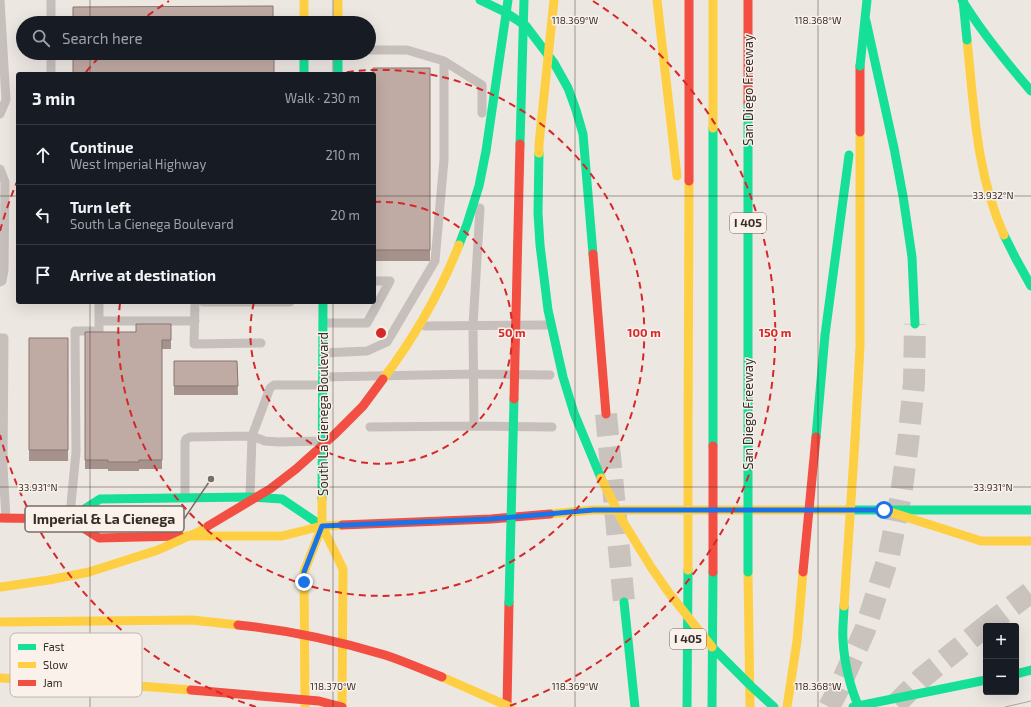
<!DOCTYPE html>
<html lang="en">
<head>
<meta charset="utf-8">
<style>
	:root { --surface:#171b24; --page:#242831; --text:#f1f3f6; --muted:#9ea1a6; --line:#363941 }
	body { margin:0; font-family:"Exo 2",sans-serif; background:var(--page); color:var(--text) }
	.controls { position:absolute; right:12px; bottom:12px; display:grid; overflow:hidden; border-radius:4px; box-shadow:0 4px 16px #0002 }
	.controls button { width:36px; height:36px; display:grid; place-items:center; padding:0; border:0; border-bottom:1px solid var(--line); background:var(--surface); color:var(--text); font:20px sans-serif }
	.stop { position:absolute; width:12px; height:12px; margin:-9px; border:3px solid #1a73e8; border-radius:50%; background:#fff }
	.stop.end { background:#1a73e8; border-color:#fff; box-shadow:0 1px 4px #0008 }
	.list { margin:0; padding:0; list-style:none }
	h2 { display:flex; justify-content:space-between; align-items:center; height:52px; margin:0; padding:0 16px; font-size:17px }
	h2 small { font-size:13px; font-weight:400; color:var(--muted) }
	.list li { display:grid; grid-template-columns:26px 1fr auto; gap:12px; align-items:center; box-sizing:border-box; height:60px; padding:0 16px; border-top:1px solid var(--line) }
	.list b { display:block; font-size:15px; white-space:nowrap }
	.list p { margin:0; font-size:13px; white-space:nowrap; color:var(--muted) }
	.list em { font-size:13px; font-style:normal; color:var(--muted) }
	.icon { flex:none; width:22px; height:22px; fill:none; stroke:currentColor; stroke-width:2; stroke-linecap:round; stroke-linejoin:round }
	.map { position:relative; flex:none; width:1031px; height:707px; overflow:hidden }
	.search { position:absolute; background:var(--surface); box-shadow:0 4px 16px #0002; left:16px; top:16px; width:360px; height:44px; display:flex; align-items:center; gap:10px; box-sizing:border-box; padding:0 14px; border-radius:22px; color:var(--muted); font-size:15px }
	.panel { position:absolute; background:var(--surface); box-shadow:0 4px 16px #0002; left:16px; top:72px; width:360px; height:232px; border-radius:4px }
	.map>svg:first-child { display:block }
</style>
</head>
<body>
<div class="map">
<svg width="1031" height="707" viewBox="0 0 1031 707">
	<rect width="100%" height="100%" fill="#ede7e2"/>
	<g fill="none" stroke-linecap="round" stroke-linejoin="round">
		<path stroke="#c9c2bd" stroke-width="22" stroke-dasharray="22 11" stroke-linecap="butt" d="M606,414L624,602
			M986,626L1031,592
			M896,704L922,678L986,626
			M829,707L839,688L865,630L889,555L901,495L908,443L914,383L915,324"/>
		<path stroke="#c6bfbb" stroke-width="9" d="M0,0L6,100L0,114
			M51,23V0
			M369,50H407L444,61L482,85V113
			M51,74V53
			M0,169L5,182L4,270L2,281L0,282
			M195,302L194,344L261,343
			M203,302H290
			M100,321H195
			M323,323H367L390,281H374
			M425,326L547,325
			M0,338H4L3,467L6,518
			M323,353L367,351L387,342L435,261L444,160V61
			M323,377L474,374L550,375
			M474,426L552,427
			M370,427L474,426L473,326L480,208
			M250,497L252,436L270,388L274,385H323
			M185,498V442L186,439L190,437L252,436L265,441L279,442L322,441
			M70,515L76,452L75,331H99V302"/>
		<path stroke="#16e098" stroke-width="9" d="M480,0L505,12L526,26L554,63L568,88L576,110L583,134L593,254
			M962,0C982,33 1006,62 1031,91
			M866,21L894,148L903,196L912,257L915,324
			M304,53V74
			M338,53V74
			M748,103V445
			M713,128V446
			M1004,235L1016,259L1031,286
			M816,437L825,335L849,155
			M322,499L323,302
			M847,510H1031
			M69,519L100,499L250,497L282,499L322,526
			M624,602L635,707
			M844,606C844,617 842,629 843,640C844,661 850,688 859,707
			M1016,674L1031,670
			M687,707L688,570
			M712,707L713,572"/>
		<path stroke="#ffcf43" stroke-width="9" d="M304,0V23
			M338,0V23
			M657,0L677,176
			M713,0V128
			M967,40C974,107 976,173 1004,235
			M855,440L860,346V132
			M688,445L689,181
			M884,510L981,541H1031
			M550,514L593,510H847
			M322,526L343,569L342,707
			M180,536H282L322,526L342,525
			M748,572L750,707
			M305,707L304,572L322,526V499
			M787,707L797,641L803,572"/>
		<path stroke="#f24e42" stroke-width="9" d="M748,0V103
			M860,66V132
			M689,181V0
			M593,254L606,414
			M0,518L69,519L99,538L180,536
			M342,525L491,519L550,514
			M507,707L509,602"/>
		<path stroke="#aea8a5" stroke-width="1" d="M1005,707L1031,701"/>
		<path stroke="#16e098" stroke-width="9" d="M963,0L967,40
			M860,66L867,0
			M520,144L524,0
			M539,153L538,213L540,245L548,310L563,377L574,413L601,478
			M459,245L467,224L479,186L486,151L508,0
			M748,445V572
			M509,602L514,399
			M712,647L751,686L774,707
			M853,707L986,680"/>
		<path stroke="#ffcf43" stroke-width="9" d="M539,153V144L554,0
			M383,379C414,338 440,293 459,245
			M688,445V570
			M601,478L622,520L651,567L669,593L712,647
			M1,587L49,580L89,572L158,550L200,531L208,526
			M844,606L855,440
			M0,622L192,620L238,625
			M442,677L510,707
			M0,678L100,683L191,690"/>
		<path stroke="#f24e42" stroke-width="9" d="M514,399L520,144
			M713,446V572
			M208,526L270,489L296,469L334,435L363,406L383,379
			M803,572L816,437
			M238,625C287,630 338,641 385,655C404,661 423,670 442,677
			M191,690L319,701L342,707"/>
	</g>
	<path fill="#a5928d" d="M430,68V261H374V74Z
		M171,324V349H162V469H139V471H108V469H85V332H136Z
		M29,338H68V461H29Z
		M174,361H237L238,395H174Z"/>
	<path fill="#c0aaa4" stroke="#867773" d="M273,6V23H73V7Z
		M73,53H274V74H73Z
		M373,68H430V250H374V74H373Z
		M136,324H171V340H162V460H139V462H108V460H85V332H136Z
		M29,338H68V450H29Z
		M174,361H237L238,386H174Z"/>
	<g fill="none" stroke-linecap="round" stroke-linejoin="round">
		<path stroke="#1a73e8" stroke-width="5" d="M304,582V572L322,526L491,519L593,510H884"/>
	</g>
	<path fill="none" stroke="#372d29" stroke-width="1" stroke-opacity="0.45" d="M90,0V23M333,0V23M575,0V707M818,0V707M90,53V74M333,53V74M0,196H18M374,196H1031M90,302V707M333,302V707M0,487H1031"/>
	<g fill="none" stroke="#d62828" stroke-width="2" stroke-dasharray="7 5">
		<path d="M374 202A131 131 0 1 1 254 302"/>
		<path d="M335 74A263 263 0 1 1 120 303"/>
		<path d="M256 707A394 394 0 0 1 0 435M0 231A394 394 0 0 1 17 182M86 72A394 394 0 0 1 102 54M138 23A394 394 0 0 1 169 1M593 1A394 394 0 0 1 506 707"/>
	</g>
	<g text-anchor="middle" stroke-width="3" stroke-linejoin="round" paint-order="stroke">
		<g fill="#f9f1ea" stroke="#716863" stroke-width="1">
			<rect x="730" y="213" width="36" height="20" rx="3"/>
			<rect x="670" y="629" width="36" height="20" rx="3"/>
		</g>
		<g font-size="12" font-weight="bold" fill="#372d29">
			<text x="748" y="227">I 405</text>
			<text x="688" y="643">I 405</text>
		</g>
		<g font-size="13" fill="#372d29" stroke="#f9f1ea">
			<text transform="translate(748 90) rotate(-90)" y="5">San Diego Freeway</text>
			<text transform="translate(323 414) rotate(-90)" y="5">South La Cienega Boulevard</text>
			<text transform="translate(748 414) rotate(-90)" y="5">San Diego Freeway</text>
		</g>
	</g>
	<rect x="10" y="633" width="132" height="64" rx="6" fill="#f9f1ea" stroke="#bfb6b0" stroke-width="1"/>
	<rect x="18" y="644" width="18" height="6" fill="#16e098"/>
	<rect x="18" y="662" width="18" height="6" fill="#ffcf43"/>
	<rect x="18" y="680" width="18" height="6" fill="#f24e42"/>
	<g font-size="11" fill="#372d29">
		<text x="43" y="651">Fast</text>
		<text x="43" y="669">Slow</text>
		<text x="43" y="687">Jam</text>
	</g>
	<g font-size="10" text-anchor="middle" fill="#372d29" stroke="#f9f1ea" stroke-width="3" stroke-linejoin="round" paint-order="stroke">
		<text x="575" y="24">118.369°W</text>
		<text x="818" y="24">118.368°W</text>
		<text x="993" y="199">33.932°N</text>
		<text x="38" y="491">33.931°N</text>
		<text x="993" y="491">33.931°N</text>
		<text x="333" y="690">118.370°W</text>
		<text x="575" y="690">118.369°W</text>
		<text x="818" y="690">118.368°W</text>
	</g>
	<circle cx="381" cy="333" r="6" fill="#d62828" stroke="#f9f1ea" stroke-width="2"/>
	<g font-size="12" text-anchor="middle" font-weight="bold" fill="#d62828" stroke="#f9f1ea" stroke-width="3" stroke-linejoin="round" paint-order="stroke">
		<text x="512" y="337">50 m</text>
		<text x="644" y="337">100 m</text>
		<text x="775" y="337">150 m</text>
	</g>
	<path fill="none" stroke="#776e6a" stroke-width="1.5" d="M211 479L184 519"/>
	<circle fill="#776e6a" stroke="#f9f1ea" stroke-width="1.5" cx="211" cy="479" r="4"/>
	<rect fill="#f9f1ea" stroke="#776e6a" stroke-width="1.5" x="25" y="506" width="159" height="26" rx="4"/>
	<g font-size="14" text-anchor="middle" font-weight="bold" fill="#372d29">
		<text x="104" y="524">Imperial &amp; La Cienega</text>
	</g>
</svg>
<div class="controls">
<button>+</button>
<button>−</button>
</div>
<div class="stop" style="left:884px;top:510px"></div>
<div class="stop end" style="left:304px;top:582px"></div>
<div class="search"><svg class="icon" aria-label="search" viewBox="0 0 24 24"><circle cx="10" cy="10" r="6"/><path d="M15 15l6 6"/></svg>Search here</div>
<section class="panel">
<h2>3 min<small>Walk · 230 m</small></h2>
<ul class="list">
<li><svg class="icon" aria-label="ahead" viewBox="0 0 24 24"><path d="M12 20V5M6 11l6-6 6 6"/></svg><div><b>Continue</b><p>West Imperial Highway</p></div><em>210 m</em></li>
<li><svg class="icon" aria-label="left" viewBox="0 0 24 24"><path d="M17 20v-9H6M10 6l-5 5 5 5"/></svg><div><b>Turn left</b><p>South La Cienega Boulevard</p></div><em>20 m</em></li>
<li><svg class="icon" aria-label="arrive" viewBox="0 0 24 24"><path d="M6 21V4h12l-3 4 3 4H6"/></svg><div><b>Arrive at destination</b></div></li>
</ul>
</section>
</div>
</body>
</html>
